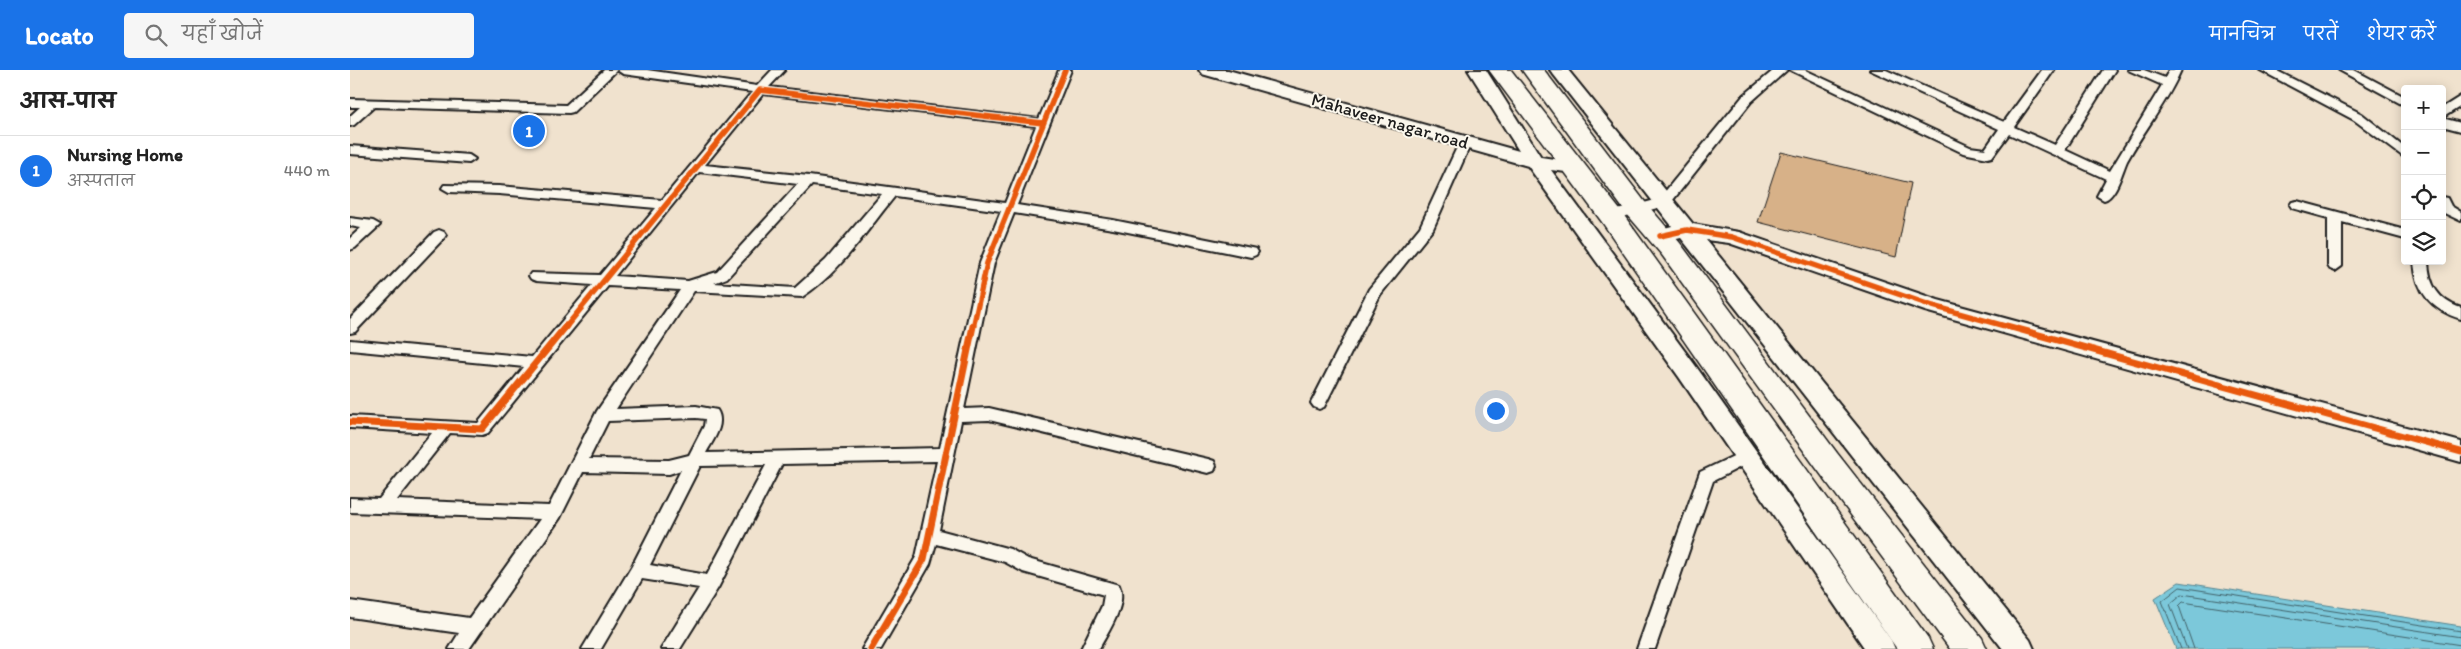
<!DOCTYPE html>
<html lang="hi">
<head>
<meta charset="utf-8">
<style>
	:root { --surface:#fff; --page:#f6f6f6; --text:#222; --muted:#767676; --line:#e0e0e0; --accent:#1a73e8 }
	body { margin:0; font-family:Itim,"Playpen Sans Deva",sans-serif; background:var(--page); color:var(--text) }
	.controls { position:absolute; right:15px; top:15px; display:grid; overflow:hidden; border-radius:5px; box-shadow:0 2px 12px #0003 }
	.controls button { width:45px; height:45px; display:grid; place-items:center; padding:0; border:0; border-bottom:1px solid var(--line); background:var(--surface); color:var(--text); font:25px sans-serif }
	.you { position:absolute; left:1145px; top:340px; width:18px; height:18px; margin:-12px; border:4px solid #fff; border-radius:50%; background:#1a73e8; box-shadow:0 0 0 8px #1a73e833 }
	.badge { display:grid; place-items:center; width:32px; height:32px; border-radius:50%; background:var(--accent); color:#fff; font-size:16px; font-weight:700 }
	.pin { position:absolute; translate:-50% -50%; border:2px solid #fff; box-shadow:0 1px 5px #0006 }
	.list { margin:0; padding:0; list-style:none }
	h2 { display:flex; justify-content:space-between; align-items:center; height:65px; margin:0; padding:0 20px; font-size:21px }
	h2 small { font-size:16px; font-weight:400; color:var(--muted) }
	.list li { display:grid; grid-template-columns:32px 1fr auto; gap:15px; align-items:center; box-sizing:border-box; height:70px; padding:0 20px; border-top:1px solid var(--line) }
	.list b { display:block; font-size:19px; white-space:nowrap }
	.list p { margin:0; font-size:16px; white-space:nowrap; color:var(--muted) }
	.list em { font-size:16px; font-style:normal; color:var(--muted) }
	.icon { flex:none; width:28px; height:28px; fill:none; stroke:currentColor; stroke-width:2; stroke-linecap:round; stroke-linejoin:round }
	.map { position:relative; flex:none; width:2111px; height:579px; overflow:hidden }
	header { display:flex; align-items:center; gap:30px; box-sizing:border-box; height:70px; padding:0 25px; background:var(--accent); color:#fff }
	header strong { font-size:24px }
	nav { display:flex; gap:28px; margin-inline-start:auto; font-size:18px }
	.search { width:350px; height:45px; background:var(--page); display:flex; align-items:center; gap:12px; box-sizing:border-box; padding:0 18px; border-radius:5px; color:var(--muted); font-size:19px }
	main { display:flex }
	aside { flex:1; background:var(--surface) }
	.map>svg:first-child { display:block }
</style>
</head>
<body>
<header>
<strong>Locato</strong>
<div class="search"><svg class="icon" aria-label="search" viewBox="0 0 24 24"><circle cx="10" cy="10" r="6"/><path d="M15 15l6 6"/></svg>यहाँ खोजें</div>
<nav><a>मानचित्र</a><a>परतें</a><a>शेयर करें</a></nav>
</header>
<main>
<aside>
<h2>आस-पास<small></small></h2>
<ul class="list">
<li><span class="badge">1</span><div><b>Nursing Home</b><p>अस्पताल</p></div><em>440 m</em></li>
</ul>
</aside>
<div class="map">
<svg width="2111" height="579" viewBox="0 0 2111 579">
	<rect width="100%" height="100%" fill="#f0e2ce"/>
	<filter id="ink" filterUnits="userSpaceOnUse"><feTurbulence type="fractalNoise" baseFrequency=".02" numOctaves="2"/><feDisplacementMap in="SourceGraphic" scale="10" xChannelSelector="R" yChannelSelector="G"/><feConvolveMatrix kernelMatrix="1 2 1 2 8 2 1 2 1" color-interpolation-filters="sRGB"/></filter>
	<g filter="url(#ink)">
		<path fill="#7bc8da" stroke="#55838e" d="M1829,512L2111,556V579H1826L1805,528Z"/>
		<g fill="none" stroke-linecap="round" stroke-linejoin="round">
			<path stroke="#426168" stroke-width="1" d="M1831,579L1812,531L1830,517L2111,561
				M1837,579L1820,534L1832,524L2111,567
				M1844,579L1829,536L1833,532L2111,575"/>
		</g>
		<path fill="#d7b188" stroke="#1c1c1c" d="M1431,82L1561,113L1546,187L1408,152Z"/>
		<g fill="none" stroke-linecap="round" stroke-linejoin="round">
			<defs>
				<path id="street" d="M254,0H267L223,42L219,43L24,37L4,55L0,56V46L10,37H0V29L216,35Z
					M267,0H297L407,16L422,0H435L419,17L689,49L709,0H721L667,135L763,150L906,179L908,182L906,185L901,187L763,159L664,143L644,193L614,339L639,338L858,389L864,391L866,396L864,401L858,403L639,350L611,351L589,460L660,479L678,489L769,515C778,534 758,562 749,579H731L752,536L754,525L673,502L655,492L586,474L580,494L531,579H512L566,487L587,391L432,394L368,518L330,579H311L349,518L292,509L251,579H232L282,496L331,400L319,404L233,402L210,448L119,579H99L109,563L0,547V531L119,548L190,449L0,442V428L29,429L82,363L0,358V346L128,353L174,297L0,280V270L182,287L242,215L186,211L181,209L179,206L181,203L250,205L306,138L149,124L99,122L92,118L94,115L149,116L312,130L402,22L273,4ZM413,24L686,56L655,133L459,106L355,95ZM349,102L448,114L367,202L338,211L265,206ZM462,115L532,124L476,190L445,218L364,213L377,208ZM545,126L651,141L630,193L590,378L356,383C363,370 376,354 367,340L346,336L266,339L344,221L452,227C490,203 517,160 545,126ZM258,216L330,220L247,341L199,436L47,430L100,363L132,365L138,363ZM346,348L355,349L354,356L339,385L319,390L239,389L258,351ZM416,395L357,505L300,495L350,396Z
					M1424,0H1437L1401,32L1319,135L1261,150L1256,149L1254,146L1256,143L1309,129L1393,26Z
					M1440,0H1455L1620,77L1635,79L1649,59L1520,0H1536L1654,52L1692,0H1704L1664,57L1705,75L1753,0H1765L1715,80L1760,101L1812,15L1778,0H1794L1815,8L1819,0H1831C1817,33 1794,60 1777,91C1772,102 1766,127 1754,130L1747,126L1756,109L1659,64L1642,87L1638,88L1613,83Z
					M1910,0H1925L2012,44L2055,78V88L2004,50Z
					M1989,0H2004L2055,27V36Z
					M2111,26V36L2092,48V38Z
					M2092,48L2111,53V61L2092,56Z
					M1115,69L1121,73L1083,159L1030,225L974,337L969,339L964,337L961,333L1019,219L1070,157L1109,73Z
					M0,76L119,85L125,89L119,93L0,84Z
					M2092,127L2097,128L2101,136L2111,142V151L2092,142Z
					M1947,131L2055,160V169L1992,152V196L1985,201L1980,199L1978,196V148L1942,138L1940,135L1942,132Z
					M0,148L23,151L30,155L5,178L0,180V168L11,158L0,156Z
					M89,160L94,162L96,165L94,168L5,262L0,263V249L84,162Z
					M2064,191H2078C2079,215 2088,230 2111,238V249C2081,240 2066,222 2064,191Z
					M1396,380L1402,381L1404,386L1402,391L1363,411L1305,579H1287L1350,402Z"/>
				<path id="secondary" d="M849,0H878L1169,81L1118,0H1136L1191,87L1230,93L1233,97L1230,101L1223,103L1201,100L1345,295L1541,570L1545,579H1515L1329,307L1178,96L852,4Z
					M1200,0H1218L1343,154L1389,162L1588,230L2111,372V392L1575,241L1379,173L1356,170L1680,570L1684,579H1653L1331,168L1310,173L1303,171L1300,166L1303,161L1322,156Z"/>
				<path id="highway" d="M1139,0H1161L1270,140L1578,568L1583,579H1547L1252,152Z
					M1172,0H1194L1295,132L1330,173L1487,383L1632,568L1637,579H1600L1467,399L1312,185L1277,144Z"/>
			</defs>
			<use href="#street" stroke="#1c1c1c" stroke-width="4"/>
			<use href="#secondary" stroke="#1c1c1c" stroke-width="4"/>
			<use href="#highway" stroke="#1c1c1c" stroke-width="3"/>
			<use href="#street" fill="#fbf7ec" fill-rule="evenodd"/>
			<use href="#secondary" fill="#fbf7ec" fill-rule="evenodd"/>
			<use href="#highway" fill="#fbf7ec" fill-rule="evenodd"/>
			<defs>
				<path id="cycleway-far1" d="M1310,166L1337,160L1382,167L1583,236L1662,258
					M215,258L410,20L693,53
					M623,258L637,193L715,0"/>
				<path id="cycleway" d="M1657,256L2111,382
					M0,352L132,359L216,256
					M521,579L574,489L623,256"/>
			</defs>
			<use href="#cycleway-far1" stroke="#fbf7ec" stroke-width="8"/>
			<use href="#cycleway" stroke="#fbf7ec" stroke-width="10"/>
			<use href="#cycleway-far1" stroke="#e8590c" stroke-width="5.5"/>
			<use href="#cycleway" stroke="#e8590c" stroke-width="7"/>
		</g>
	</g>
	<g text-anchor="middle" stroke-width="4" stroke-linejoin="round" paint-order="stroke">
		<g font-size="18" fill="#1c1c1c" stroke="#fbf7ec">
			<text transform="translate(1040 51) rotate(16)" y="6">Mahaveer nagar road</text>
		</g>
	</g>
</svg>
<div class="controls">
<button>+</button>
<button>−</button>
<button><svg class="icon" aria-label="locate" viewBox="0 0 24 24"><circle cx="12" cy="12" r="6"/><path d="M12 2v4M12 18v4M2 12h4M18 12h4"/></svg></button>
<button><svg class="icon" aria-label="layers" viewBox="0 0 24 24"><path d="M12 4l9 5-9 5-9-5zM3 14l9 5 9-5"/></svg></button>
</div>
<div class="you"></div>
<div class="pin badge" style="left:179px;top:61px">1</div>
</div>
</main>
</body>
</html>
